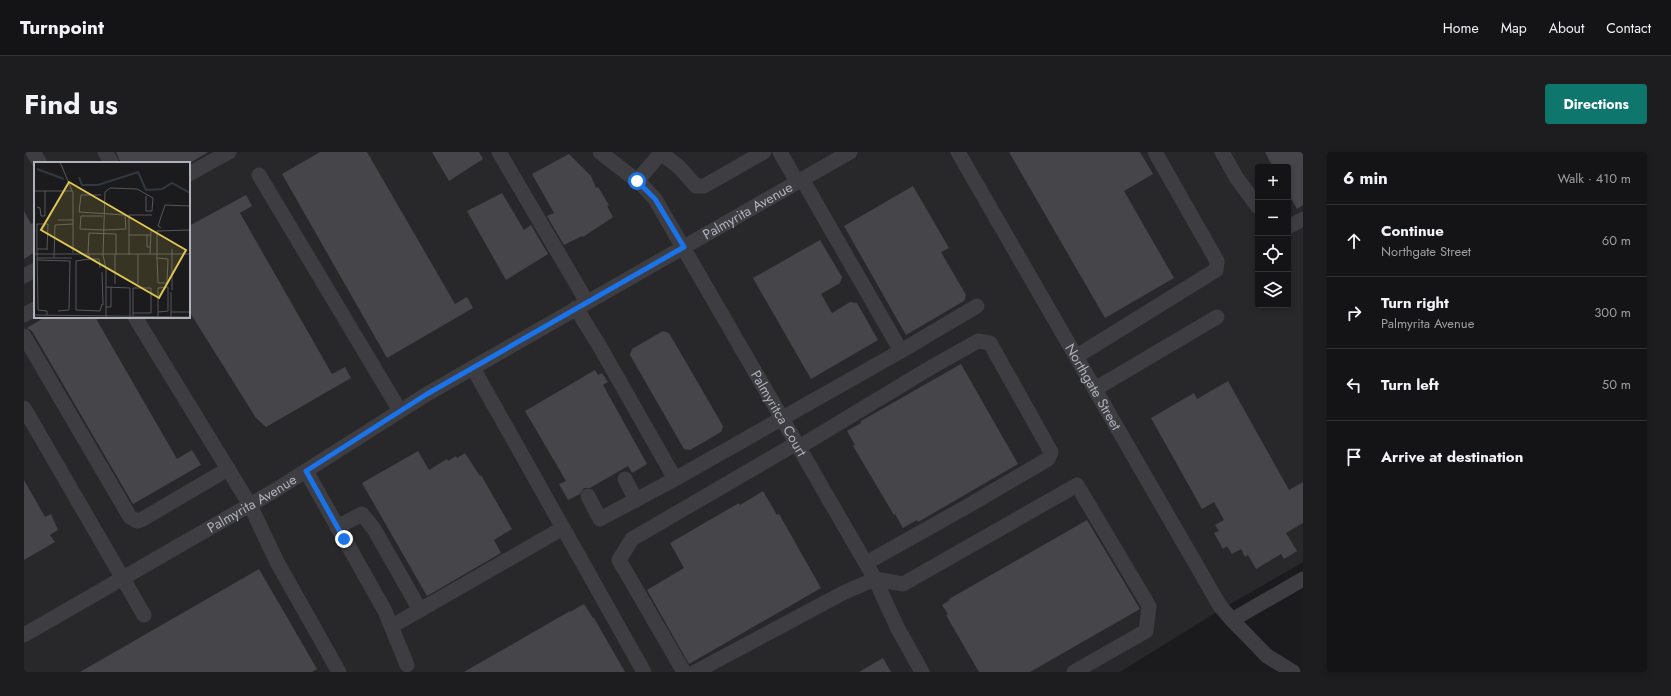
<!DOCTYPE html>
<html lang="en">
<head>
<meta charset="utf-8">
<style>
	:root { --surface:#141416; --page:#1d1d1f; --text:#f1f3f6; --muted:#9d9ea1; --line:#333335; --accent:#0f766e }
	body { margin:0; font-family:Jost,sans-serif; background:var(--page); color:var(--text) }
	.controls { position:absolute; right:12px; top:12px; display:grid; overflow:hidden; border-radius:4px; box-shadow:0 2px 6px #0003 }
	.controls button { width:36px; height:36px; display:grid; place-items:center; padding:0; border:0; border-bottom:1px solid var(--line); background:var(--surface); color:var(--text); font:20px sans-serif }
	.stop { position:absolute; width:12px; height:12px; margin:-9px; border:3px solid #1a73e8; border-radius:50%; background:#fff }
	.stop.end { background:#1a73e8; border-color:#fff; box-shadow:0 1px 4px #0008 }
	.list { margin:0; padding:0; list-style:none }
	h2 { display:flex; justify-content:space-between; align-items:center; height:52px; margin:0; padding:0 16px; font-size:17px }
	h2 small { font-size:13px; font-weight:400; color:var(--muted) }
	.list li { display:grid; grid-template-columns:26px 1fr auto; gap:12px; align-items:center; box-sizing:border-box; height:72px; padding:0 16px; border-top:1px solid var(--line) }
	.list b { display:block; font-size:15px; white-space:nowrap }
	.list p { margin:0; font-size:13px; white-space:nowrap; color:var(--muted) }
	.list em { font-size:13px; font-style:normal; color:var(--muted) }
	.icon { flex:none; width:22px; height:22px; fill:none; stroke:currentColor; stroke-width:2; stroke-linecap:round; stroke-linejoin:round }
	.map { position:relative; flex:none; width:1279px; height:520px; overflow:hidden; border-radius:4px }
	header { display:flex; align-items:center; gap:24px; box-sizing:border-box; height:56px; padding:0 20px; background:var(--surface); border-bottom:1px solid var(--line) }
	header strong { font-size:19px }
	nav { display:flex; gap:22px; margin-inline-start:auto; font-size:14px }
	.intro { display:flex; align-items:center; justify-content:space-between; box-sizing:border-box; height:96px; padding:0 24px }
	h1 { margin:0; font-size:28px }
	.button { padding:10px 18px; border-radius:4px; background:var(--accent); color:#fff; font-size:14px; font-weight:700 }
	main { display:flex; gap:24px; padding:0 24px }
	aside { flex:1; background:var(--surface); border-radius:4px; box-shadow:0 2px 6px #0003 }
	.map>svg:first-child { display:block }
</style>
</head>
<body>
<header>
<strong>Turnpoint</strong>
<nav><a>Home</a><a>Map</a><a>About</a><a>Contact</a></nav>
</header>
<div class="intro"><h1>Find us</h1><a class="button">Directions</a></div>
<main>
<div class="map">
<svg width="1279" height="520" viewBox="0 0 1279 520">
	<rect width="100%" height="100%" fill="#1b1b1d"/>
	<path fill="#28272a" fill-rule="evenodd" d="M0,0H1279V410L1191,461L1096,520H0ZM11,11H165V165H11ZM1234,15H1264V153H1234Z"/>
	<path fill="#46464a" d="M92,0H184L166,11H97Z
		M296,0H343L431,152L443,145L449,156L363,206L258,22Z
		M408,0H455L459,7L425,29Z
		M985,0H1116L1129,22L1100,39L1150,126L1081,166Z
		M1241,0H1279V53L1273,57L1264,41V15H1249Z
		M545,2L567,24L572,36L574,35L585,53L583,54L589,65L559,85L558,84L540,93L523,64L530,61L508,22Z
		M889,34L925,96L917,100L942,143L940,149L882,183L820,74Z
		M478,41L500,78L507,73L524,102L482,128L443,59Z
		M222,43L228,54L216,61L308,222L321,215L327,226L242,275L232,266L165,159V74Z
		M0,59L7,72L11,70V100L0,107Z
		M796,88L818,125L816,131L797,142L808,161L826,150L833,151L854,188L787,227L729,126Z
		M21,165H71L153,307L168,298L177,313L109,352L8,179L3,176Z
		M639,179L645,181L699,274L697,280L666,298L660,297L606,203L608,197Z
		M937,212L994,312L894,370L893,368L879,376L871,362L870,363L829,294L831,293L823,279L837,271V269Z
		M571,218L574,223L578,221L584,230L579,233L623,312L608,321L604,314L566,336H560L556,342L544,348L535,332L542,329L501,259Z
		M1204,229L1265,338L1279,330V371L1262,381L1273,399L1260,407L1257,402L1232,417L1224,403L1221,405L1217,397L1208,402L1203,394L1199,397L1190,381L1195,379L1191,373L1200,368L1190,350L1178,357L1127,266L1170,241L1173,247Z
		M394,299L405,318L423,307L424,309L432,304L433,306L441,301L456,324L457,323L488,377L470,388L477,401L403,444L338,331Z
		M0,328L21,365L27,362L34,378L26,383L31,390L0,408Z
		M739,339L753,363L755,362L797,436L665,512L623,438L660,416L646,391L715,351L716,353Z
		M1063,368L1116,457L1006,520H955L922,463L924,462L918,453L926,448L925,447Z
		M235,417L293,517L288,520H56Z
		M560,452L569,466H570L601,520H440L546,459V460Z
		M859,506L867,520H835Z"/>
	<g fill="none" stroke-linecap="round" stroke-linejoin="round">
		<g stroke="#3d3d42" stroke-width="15">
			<path d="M9,0L16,11"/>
			<path d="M81,0L88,11"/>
			<path d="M475,0L563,150"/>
			<path id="s1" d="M576,0L617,32L631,47L851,427L873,475L898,520"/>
			<path d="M636,0L655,15L672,34H680L740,0"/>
			<path d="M756,0L773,30"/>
			<path id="s2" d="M934,0L1196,454L1208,468L1243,504L1269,520"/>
			<path d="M1198,0L1212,25L1234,55"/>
			<path d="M165,22L205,0"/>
			<path d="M235,23L376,259"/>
			<path d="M613,29L637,1"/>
			<path d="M1264,75L1279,67"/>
			<path d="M0,124L11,118"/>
			<path d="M552,156L576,195L651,327L877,199L778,27"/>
			<path d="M0,163L11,157"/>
			<path d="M111,165L204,317"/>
			<path d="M0,184L106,365L113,369L117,368L204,317L226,353L253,410L315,520"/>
			<path d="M877,199L953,154"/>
			<path d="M1053,204L1192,118L1193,109L1131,0"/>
			<path d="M449,216L620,520"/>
			<path d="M1071,237L1193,165"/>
			<path d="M0,256L120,463"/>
			<path d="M775,295L906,216L954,189L966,191L1027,300L1024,307L942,355L842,411"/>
			<path d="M282,319L361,459L383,513"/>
			<path d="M601,327L612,348"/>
			<path d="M564,344L576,367L651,327"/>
			<path d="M313,375L338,362L350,377L396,458"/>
			<path d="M1208,468L1279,427"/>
			<path d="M368,474L539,376"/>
			<path id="s3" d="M0,483L250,339L403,242L826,0"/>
			<path d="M660,520L595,408L608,387L773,291"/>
			<path d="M671,520L819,441L851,427L879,432L1053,333L1125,454L1122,479L1050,520"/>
		</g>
	</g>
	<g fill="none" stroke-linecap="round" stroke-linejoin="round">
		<path stroke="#1a73e8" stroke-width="5" d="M320,387L282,319L403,242L660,95L631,47L613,29"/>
	</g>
	<g text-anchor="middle" stroke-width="4" stroke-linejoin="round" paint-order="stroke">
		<g font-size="14" fill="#afb1bb" stroke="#161618">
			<text dy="5" stroke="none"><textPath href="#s3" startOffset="839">Palmyrita Avenue</textPath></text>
			<text dy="5" stroke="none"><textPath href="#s2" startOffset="271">Northgate Street</textPath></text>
			<text dy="5" stroke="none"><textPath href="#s1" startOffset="320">Palmyritca Court</textPath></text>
			<text dy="5" stroke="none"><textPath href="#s3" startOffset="263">Palmyrita Avenue</textPath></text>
		</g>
	</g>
	<g transform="translate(10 10)">
		<rect width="156" height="156" fill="#1b1b1d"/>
		<path fill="none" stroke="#323840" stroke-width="2" d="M3,7L30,17M45,15L48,23H64L104,10L112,28L128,27L138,21L156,31"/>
		<path fill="none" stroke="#56575c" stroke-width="1" d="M26,0L39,31V91M0,29H38M67,33H47L45,50L91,53L92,67L69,68M3,45L6,46L7,54H11V29M24,58H39M127,66L124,64L131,43L156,44M69,68L46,67L47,54H69M95,73H116M113,73V85H116M3,87V62H14L13,88M13,87H3L4,148L13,149V153M138,87V128M0,92H156M54,92L55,71L82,72V93M55,92V97L42,99V148L66,149L68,142M104,92V122M116,92L117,69M95,93V53H118M3,96H38M20,96L21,63L39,62M123,96L124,121H133L134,97L123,96V69L156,68M55,97H65L66,106M3,98L36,99L35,148L24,149M68,110L69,143M81,122V93M72,125L96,126V155M137,130V155M72,145H77V125M137,150H156M0,153L156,155M99,155V126H117V151H99M124,155V126L134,125V149L124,150M0,156H34M72,156V107L69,93L71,30L76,26L103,27L119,36L118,49H112V34"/>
		<path fill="#dfc652" fill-opacity="0.15" stroke="#dfc652" stroke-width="2" d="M35,20L152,88L125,136L7,68Z"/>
		<rect width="156" height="156" fill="none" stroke="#afb1bb" stroke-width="2"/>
	</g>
</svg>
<div class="controls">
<button>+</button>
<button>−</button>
<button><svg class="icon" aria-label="locate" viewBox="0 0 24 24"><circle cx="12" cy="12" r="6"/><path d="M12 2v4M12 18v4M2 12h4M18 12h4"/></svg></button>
<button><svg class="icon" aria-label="layers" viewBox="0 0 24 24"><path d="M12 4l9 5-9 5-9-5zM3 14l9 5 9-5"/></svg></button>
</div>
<div class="stop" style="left:613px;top:29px"></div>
<div class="stop end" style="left:320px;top:387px"></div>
</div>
<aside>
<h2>6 min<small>Walk · 410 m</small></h2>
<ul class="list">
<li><svg class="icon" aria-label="ahead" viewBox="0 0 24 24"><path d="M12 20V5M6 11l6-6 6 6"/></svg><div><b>Continue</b><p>Northgate Street</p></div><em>60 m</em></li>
<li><svg class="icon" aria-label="right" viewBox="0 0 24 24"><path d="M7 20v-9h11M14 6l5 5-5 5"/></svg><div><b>Turn right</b><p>Palmyrita Avenue</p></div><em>300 m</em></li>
<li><svg class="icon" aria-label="left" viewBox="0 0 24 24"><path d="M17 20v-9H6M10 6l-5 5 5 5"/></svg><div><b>Turn left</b></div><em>50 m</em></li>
<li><svg class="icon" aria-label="arrive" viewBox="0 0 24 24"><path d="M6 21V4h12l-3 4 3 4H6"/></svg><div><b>Arrive at destination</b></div></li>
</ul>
</aside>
</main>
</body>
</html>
